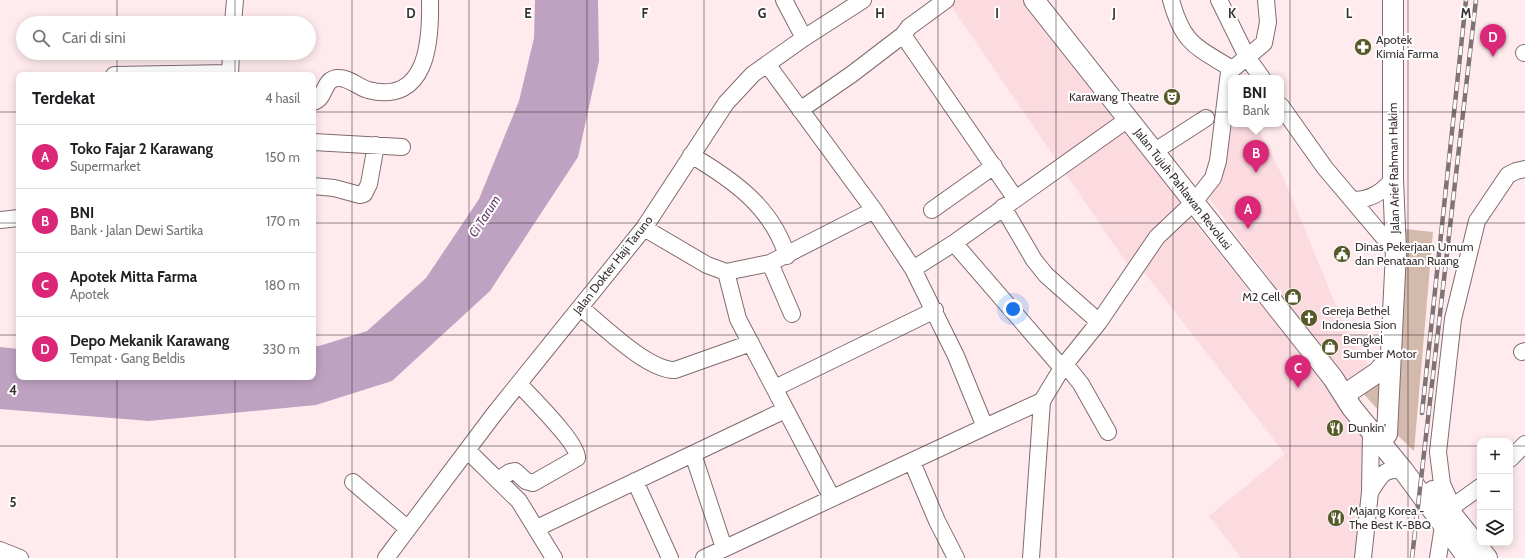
<!DOCTYPE html>
<html lang="id">
<head>
<meta charset="utf-8">
<style>
	:root { --surface:#fff; --page:#f6f6f6; --text:#202124; --muted:#757577; --line:#e0e0e0; --accent:#db2777 }
	body { margin:0; font-family:Cabin,sans-serif; background:var(--page); color:var(--text) }
	.controls { position:absolute; right:12px; bottom:12px; display:grid; overflow:hidden; border-radius:8px; box-shadow:0 2px 10px #0003 }
	.controls button { width:36px; height:36px; display:grid; place-items:center; padding:0; border:0; border-bottom:1px solid var(--line); background:var(--surface); color:var(--text); font:20px sans-serif }
	.you { position:absolute; left:1013px; top:309px; width:14px; height:14px; margin:-10px; border:3px solid #fff; border-radius:50%; background:#1a73e8; box-shadow:0 0 0 6px #1a73e833 }
	.badge { display:grid; place-items:center; width:26px; height:26px; border-radius:50%; background:var(--accent); color:#fff; font-size:13px; font-weight:700 }
	.pin { position:absolute; translate:-50% -33px; filter:drop-shadow(0 1px 2px #0008) }
	.pin::after { content:''; position:absolute; top:21px; width:14px; height:12px; background:inherit; clip-path:polygon(0 0,100% 0,50% 100%) }
	.popup { position:absolute; left:1228px; top:75px; width:56px; height:52px; box-sizing:border-box; display:grid; place-content:center; border-radius:8px; background:var(--surface); filter:drop-shadow(0 1px 3px #0005); font-size:13px; white-space:nowrap; color:var(--muted) }
	.popup b { font-size:15px; color:var(--text) }
	.popup::after { content:''; position:absolute; left:50%; top:100%; margin-left:-8px; border:8px solid transparent; border-top-color:var(--surface) }
	.list { margin:0; padding:0; list-style:none }
	h2 { display:flex; justify-content:space-between; align-items:center; height:52px; margin:0; padding:0 16px; font-size:17px }
	h2 small { font-size:13px; font-weight:400; color:var(--muted) }
	.list li { display:grid; grid-template-columns:26px 1fr auto; gap:12px; align-items:center; box-sizing:border-box; height:64px; padding:0 16px; border-top:1px solid var(--line) }
	.list b { display:block; font-size:15px; white-space:nowrap }
	.list p { margin:0; font-size:13px; white-space:nowrap; color:var(--muted) }
	.list em { font-size:13px; font-style:normal; color:var(--muted) }
	.icon { flex:none; width:22px; height:22px; fill:none; stroke:currentColor; stroke-width:2; stroke-linecap:round; stroke-linejoin:round }
	.map { position:relative; flex:none; width:1525px; height:558px; overflow:hidden }
	.search { position:absolute; background:var(--surface); box-shadow:0 2px 10px #0003; left:16px; top:16px; width:300px; height:44px; display:flex; align-items:center; gap:10px; box-sizing:border-box; padding:0 14px; border-radius:22px; color:var(--muted); font-size:15px }
	.panel { position:absolute; background:var(--surface); box-shadow:0 2px 10px #0003; left:16px; top:72px; width:300px; height:308px; border-radius:8px }
	.map>svg:first-child { display:block }
</style>
</head>
<body>
<div class="map">
<svg width="1525" height="558" viewBox="0 0 1525 558">
	<rect width="100%" height="100%" fill="#ffebee"/>
	<path fill="#fbdae0" d="M947,0H1027L1184,199L1150,233L1128,265Z
		M1236,124H1256L1285,181L1348,335L1371,369L1350,383L1341,375L1206,194L1227,127Z
		M1188,215L1367,436L1355,558H1241L1209,516L1285,454L1140,267Z"/>
	<path fill="#d3baad" d="M1405,229L1433,232L1414,451L1393,431Z
		M1381,374L1380,412L1360,390Z"/>
	<path fill="#bfa2c2" d="M535,0H598L599,61L578,157L490,291L392,381L316,405L149,421L0,409V347L19,349V377H313V346H319L367,331L426,278L479,199L519,101L534,38Z"/>
	<g fill="none" stroke-linecap="round" stroke-linejoin="round">
		<defs>
			<path id="minor" d="M784,0L804,38
				M1171,0C1183,44 1195,46 1232,69
				M1219,0L1247,57L1262,78
				M233,23L235,0
				M903,35L909,27L946,0
				M1524,53H1525
				M767,64L874,210L913,269L956,356L985,427L1042,401
				M114,75L230,73
				M230,75L231,53
				M313,102C327,98 322,80 337,78C348,77 358,87 368,90C427,105 431,42 430,0
				M1281,106L1325,168L1396,252
				M800,110L852,74L903,35L1015,198
				M313,142L402,147
				M1155,151L1206,118
				M691,155C733,180 772,207 787,256
				M313,186L334,188L360,195L364,194L369,184L376,145
				M1352,200C1370,200 1382,193 1393,179
				M1003,207L1034,260L1046,275L1099,322
				M932,210L994,166
				M0,220L19,218
				M644,228L707,265L726,272L738,319L832,498
				M954,243L1062,368
				M770,263L792,314
				M913,269L954,243L1128,119
				M726,272L770,263L874,210
				M581,308C602,325 648,371 675,370L751,343
				M1522,352L1525,351
				M1065,364L1081,384L1108,432
				M775,388L935,310
				M467,450L519,501L554,558
				M693,454L724,548
				M1510,459L1525,444
				M912,462L937,521L956,558
				M498,480L510,472L515,471L526,481L533,483L577,458C579,444 530,396 519,384
				M635,481L670,558
				M353,482L408,529
				M1370,492C1381,476 1382,468 1403,470
				M1453,508L1442,484L1438,452L1453,319L1477,221L1508,175L1516,171L1525,169
				M1448,510L1480,487
				M537,528L785,410
				M0,550L20,558
				M386,558L495,413L644,228L726,103L753,74L804,38L863,0
				M704,558L985,427
				M1031,558L1042,401L1062,368L1099,322L1157,237L1194,202L1213,178L1218,161L1229,72L1264,43L1268,22L1266,0
				M1363,558L1370,492L1371,432
				M1438,558L1443,526"/>
			<path id="major" d="M1034,0L1333,378L1352,408L1403,470L1468,558
				M1350,391L1378,372L1389,359
				M1387,434L1396,252L1393,179V0
				M1433,491L1487,558"/>
		</defs>
		<use href="#minor" stroke="#806b6f" stroke-width="18"/>
		<use href="#major" stroke="#806b6f" stroke-width="22"/>
		<use href="#minor" stroke="#fff" stroke-width="16"/>
		<use href="#major" stroke="#fff" stroke-width="20"/>
		<defs>
			<path id="rail" d="M1422,413L1466,0
				M1412,558L1476,0"/>
		</defs>
		<use href="#rail" stroke="#807375" stroke-width="4.5"/>
		<use href="#rail" stroke="#fefefe" stroke-width="3" stroke-dasharray="9" stroke-linecap="butt"/>
	</g>
	<path fill="none" stroke="#393031" stroke-width="1" stroke-opacity="0.55" d="M117,0V23M235,0V23M352,0V558M469,0V558M587,0V558M704,0V558M821,0V558M938,0V558M1056,0V558M1173,0V558M1290,0V558M1408,0V558M117,53V75M235,53V75M0,112H19M313,112H1525M0,223H19M313,223H1525M0,335H19M313,335H1525M117,377V558M235,377V558M0,446H1480M1510,446H1525"/>
	<defs>
		<symbol id="pharmacy-disc" viewBox="-11 -11 22 22"><circle r="9.5" fill="#575a28" stroke="#fefefe"/><path d="M-2-6h4v4h4v4h-4v4h-4v-4h-4v-4h4Z" fill="#fff"/></symbol>
		<symbol id="theatre-disc" viewBox="-11 -11 22 22"><circle r="9.5" fill="#575a28" stroke="#fefefe"/><path d="M-5-5.5Q0-4 5-5.5V0Q5 5 0 6Q-5 5-5 0ZM-3.3-2.5H-1v1.5H-3.3ZM1-2.5H3.3v1.5H1ZM-2.8 1Q0 5.5 2.8 1Z" fill="#fff"/></symbol>
		<symbol id="civic-disc" viewBox="-11 -11 22 22"><circle r="9.5" fill="#575a28" stroke="#fefefe"/><path d="M-.6-6.5H3V-4.5H.6V-3L4-1V1h2V6H-6V1h2V-1L-.6-3ZM-1.2 2.5V6h2.4V2.5Z" fill="#fff"/></symbol>
		<symbol id="shop-disc" viewBox="-11 -11 22 22"><circle r="9.5" fill="#575a28" stroke="#fefefe"/><path d="M-5-2.5h2.3a2.7 3.5 0 0 1 5.4 0H5L5.5 6h-11ZM-1.5-2.5h3a1.5 2.3 0 0 0-3 0Z" fill="#fff"/></symbol>
		<symbol id="church-disc" viewBox="-11 -11 22 22"><circle r="9.5" fill="#575a28" stroke="#fefefe"/><path d="M-1.2-6h2.4v3.5h3.3v2.4h-3.3V6h-2.4V-.1h-3.3v-2.4h3.3Z" fill="#fff"/></symbol>
		<symbol id="restaurant-disc" viewBox="-11 -11 22 22"><circle r="9.5" fill="#575a28" stroke="#fefefe"/><path d="M-5-6h1v4h1v-4h1v4h1v-4h1v5L-1.5 .5V6h-2V.5L-5-1ZM5-6V6H3V1.5H1.5Q1.5-4 5-6Z" fill="#fff"/></symbol>
	</defs>
	<g fill-rule="evenodd">
		<use href="#pharmacy-disc" x="1353" y="37" width="20" height="20"/>
		<use href="#theatre-disc" x="1162" y="87" width="20" height="20"/>
		<use href="#civic-disc" x="1332" y="244" width="20" height="20"/>
		<use href="#shop-disc" x="1283" y="287" width="20" height="20"/>
		<use href="#church-disc" x="1299" y="308" width="20" height="20"/>
		<use href="#shop-disc" x="1320" y="337" width="20" height="20"/>
		<use href="#restaurant-disc" x="1325" y="418" width="20" height="20"/>
		<use href="#restaurant-disc" x="1326" y="508" width="20" height="20"/>
	</g>
	<g text-anchor="middle" stroke-width="4" stroke-linejoin="round" paint-order="stroke">
		<g font-size="12" fill="#393031" stroke="#fefefe" text-anchor="start">
			<text x="1376" y="44">Apotek<tspan x="1376" dy="14">Kimia Farma</tspan></text>
			<text x="1159" y="101" text-anchor="end">Karawang Theatre</text>
			<text x="1355" y="251">Dinas Pekerjaan Umum<tspan x="1355" dy="14">dan Penataan Ruang</tspan></text>
			<text x="1280" y="301" text-anchor="end">M2 Cell</text>
			<text x="1322" y="315">Gereja Bethel<tspan x="1322" dy="14">Indonesia Sion</tspan></text>
			<text x="1343" y="344">Bengkel<tspan x="1343" dy="14">Sumber Motor</tspan></text>
			<text x="1348" y="432">Dunkin'</text>
			<text x="1349" y="515">Majang Korea -<tspan x="1349" dy="14">The Best K-BBQ</tspan></text>
		</g>
		<g font-size="12" fill="#393031" stroke="#fefefe">
			<text transform="translate(1394 168) rotate(-91)" y="4">Jalan Arief Rahman Hakim</text>
			<text transform="translate(1183 189) rotate(52)" y="4">Jalan Tujuh Pahlawan Revolusi</text>
			<text transform="translate(613 265) rotate(-52)" y="4">Jalan Dokter Haji Taruno</text>
		</g>
		<g font-size="13" font-style="italic" fill="#643d69" stroke="#fefefe">
			<text transform="translate(484 216) rotate(-57)" y="5">Ci Tarum</text>
		</g>
	</g>
	<g font-size="13" text-anchor="middle" font-weight="bold" fill="#393031" stroke="#fefefe" stroke-width="4" stroke-linejoin="round" paint-order="stroke">
		<text x="411" y="18">D</text>
		<text x="528" y="18">E</text>
		<text x="645" y="18">F</text>
		<text x="762" y="18">G</text>
		<text x="880" y="18">H</text>
		<text x="997" y="18">I</text>
		<text x="1114" y="18">J</text>
		<text x="1232" y="18">K</text>
		<text x="1349" y="18">L</text>
		<text x="1466" y="18">M</text>
		<text x="13" y="395">4</text>
		<text x="13" y="507">5</text>
	</g>
</svg>
<div class="controls">
<button>+</button>
<button>−</button>
<button><svg class="icon" aria-label="layers" viewBox="0 0 24 24"><path d="M12 4l9 5-9 5-9-5zM3 14l9 5 9-5"/></svg></button>
</div>
<div class="you"></div>
<div class="pin badge" style="left:1248px;top:229px">A</div>
<div class="pin badge" style="left:1256px;top:173px">B</div>
<div class="popup"><b>BNI</b>Bank</div>
<div class="pin badge" style="left:1298px;top:388px">C</div>
<div class="pin badge" style="left:1493px;top:57px">D</div>
<div class="search"><svg class="icon" aria-label="search" viewBox="0 0 24 24"><circle cx="10" cy="10" r="6"/><path d="M15 15l6 6"/></svg>Cari di sini</div>
<section class="panel">
<h2>Terdekat<small>4 hasil</small></h2>
<ul class="list">
<li><span class="badge">A</span><div><b>Toko Fajar 2 Karawang</b><p>Supermarket</p></div><em>150 m</em></li>
<li><span class="badge">B</span><div><b>BNI</b><p>Bank · Jalan Dewi Sartika</p></div><em>170 m</em></li>
<li><span class="badge">C</span><div><b>Apotek Mitta Farma</b><p>Apotek</p></div><em>180 m</em></li>
<li><span class="badge">D</span><div><b>Depo Mekanik Karawang</b><p>Tempat · Gang Beldis</p></div><em>330 m</em></li>
</ul>
</section>
</div>
</body>
</html>
